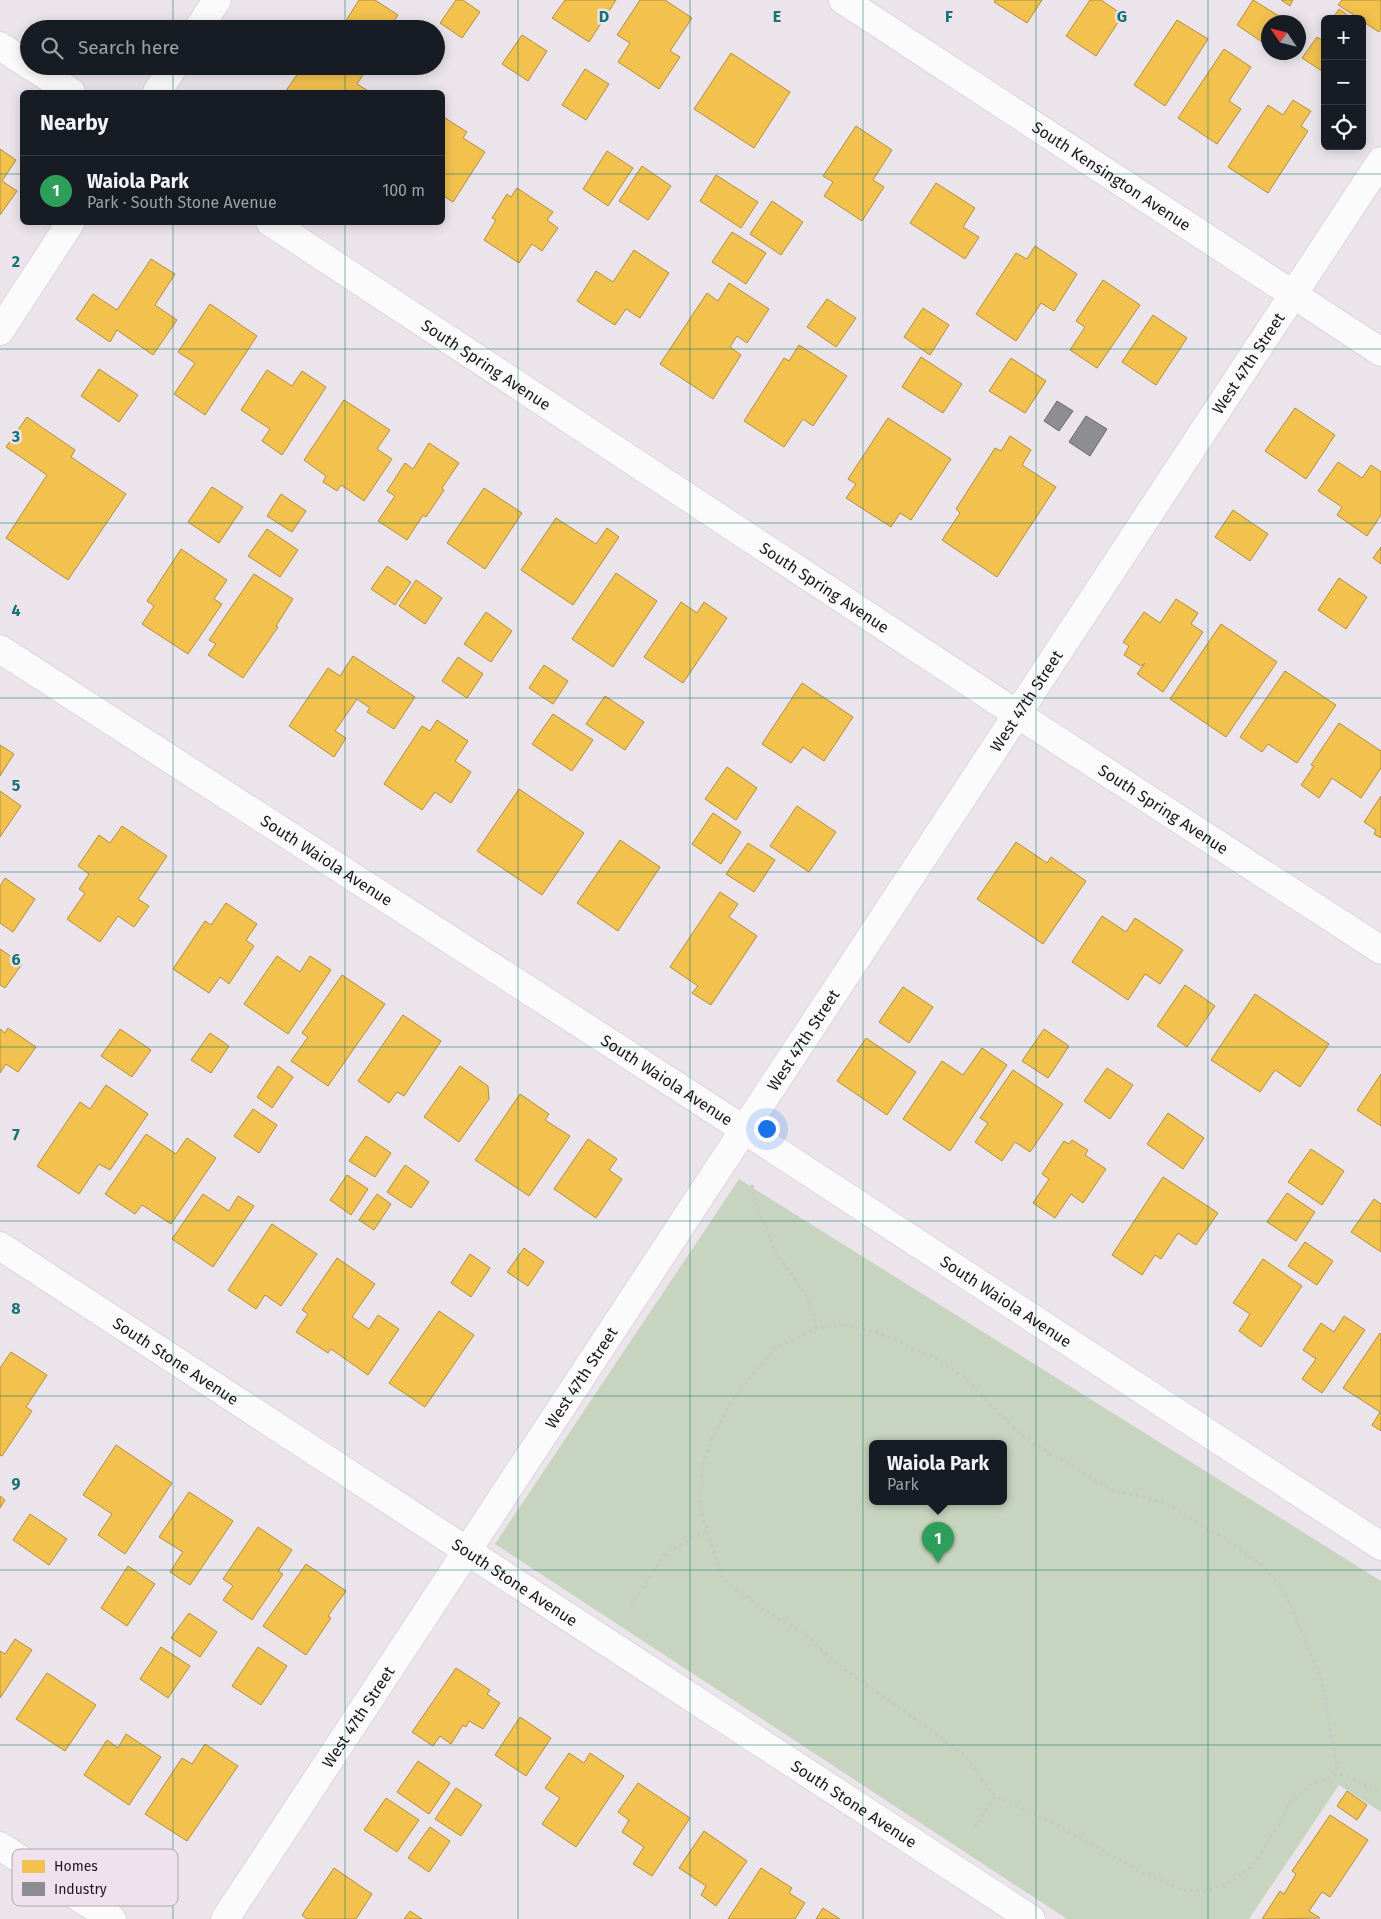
<!DOCTYPE html>
<html lang="en">
<head>
<meta charset="utf-8">
<style>
	:root { --surface:#171b24; --page:#242831; --text:#f1f3f6; --muted:#9ea1a6; --line:#363941; --accent:#b45309 }
	body { margin:0; font-family:"Fira Sans",sans-serif; background:var(--page); color:var(--text) }
	.controls { position:absolute; right:15px; top:15px; display:grid; overflow:hidden; border-radius:8px; box-shadow:0 2px 12px #0003 }
	.controls button { width:45px; height:45px; display:grid; place-items:center; padding:0; border:0; border-bottom:1px solid var(--line); background:var(--surface); color:var(--text); font:25px sans-serif }
	.compass { position:absolute; left:1261px; top:15px; width:45px; height:45px; border-radius:50%; background:var(--surface); box-shadow:0 2px 12px #0003; rotate:305deg }
	.you { position:absolute; left:766px; top:1128px; width:18px; height:18px; margin:-12px; border:4px solid #fff; border-radius:50%; background:#1a73e8; box-shadow:0 0 0 8px #1a73e833 }
	.badge { display:grid; place-items:center; width:32px; height:32px; border-radius:50%; background:var(--accent); color:#fff; font-size:16px; font-weight:700 }
	.pin { position:absolute; translate:-50% -41px; filter:drop-shadow(0 1px 2px #0008) }
	.pin::after { content:''; position:absolute; top:26px; width:18px; height:15px; background:inherit; clip-path:polygon(0 0,100% 0,50% 100%) }
	.popup { position:absolute; left:869px; top:1440px; width:138px; height:65px; box-sizing:border-box; display:grid; place-content:center; border-radius:8px; background:var(--surface); filter:drop-shadow(0 1px 4px #0005); font-size:16px; white-space:nowrap; color:var(--muted) }
	.popup b { font-size:19px; color:var(--text) }
	.popup::after { content:''; position:absolute; left:50%; top:100%; margin-left:-10px; border:10px solid transparent; border-top-color:var(--surface) }
	.list { margin:0; padding:0; list-style:none }
	h2 { display:flex; justify-content:space-between; align-items:center; height:65px; margin:0; padding:0 20px; font-size:21px }
	h2 small { font-size:16px; font-weight:400; color:var(--muted) }
	.list li { display:grid; grid-template-columns:32px 1fr auto; gap:15px; align-items:center; box-sizing:border-box; height:70px; padding:0 20px; border-top:1px solid var(--line) }
	.list b { display:block; font-size:19px; white-space:nowrap }
	.list p { margin:0; font-size:16px; white-space:nowrap; color:var(--muted) }
	.list em { font-size:16px; font-style:normal; color:var(--muted) }
	.icon { flex:none; width:28px; height:28px; fill:none; stroke:currentColor; stroke-width:2; stroke-linecap:round; stroke-linejoin:round }
	.map { position:relative; flex:none; width:1381px; height:1919px; overflow:hidden }
	.search { position:absolute; background:var(--surface); box-shadow:0 2px 12px #0003; left:20px; top:20px; width:425px; height:55px; display:flex; align-items:center; gap:12px; box-sizing:border-box; padding:0 18px; border-radius:28px; color:var(--muted); font-size:19px }
	.panel { position:absolute; background:var(--surface); box-shadow:0 2px 12px #0003; left:20px; top:90px; width:425px; height:135px; border-radius:8px }
	.map>svg:first-child { display:block }
</style>
</head>
<body>
<div class="map">
<svg width="1381" height="1919" viewBox="0 0 1381 1919">
	<rect width="100%" height="100%" fill="#ece4eb"/>
	<path fill="#c7d4bf" fill-rule="evenodd" d="M739,1179L1381,1581V1812L1339,1785L1249,1919H1067L495,1544ZM873,1444H1003V1502H873Z"/>
	<path fill="#f2c14e" stroke="#b28e3f" d="M359,0H375L398,15L389,29H345L342,27Z
		M456,0H463L480,12L462,38L440,23Z
		M565,0H616L589,42L552,18Z
		M640,0H665L692,18L670,51L680,57L659,89L618,62L630,43L617,35Z
		M995,0H1042L1027,23L994,2Z
		M1090,0H1101L1123,15L1096,56L1066,36Z
		M1253,0L1279,16L1275,22H1268V32L1262,42L1237,25Z
		M1281,0H1293L1290,6Z
		M1342,0H1381V29L1379,32L1362,21V19H1360L1338,5Z
		M1339,9L1353,19H1332Z
		M1177,20L1208,39L1165,106L1134,85Z
		M522,35L547,51L528,81L502,64Z
		M1317,37L1325,42V73L1302,58Z
		M1224,49L1251,67L1229,101L1241,109L1217,144L1178,118Z
		M731,53L790,92L754,148L694,109Z
		M303,66H367L368,67L357,84L370,92H285Z
		M585,69L609,84L586,120L562,105Z
		M1293,100L1311,111L1301,126L1308,131L1268,193L1228,167L1268,105L1283,115Z
		M442,116L467,132L463,138L485,152L453,202L442,195Z
		M856,126L892,150L873,180L884,187L862,221L824,196L833,182L823,176Z
		M0,149L16,160L2,181L17,191L0,215Z
		M607,151L633,168L608,206L583,189Z
		M642,166L671,186L648,220L619,201Z
		M716,175L758,202L741,228L700,201Z
		M936,183L975,208L963,227L979,237L965,259L910,223Z
		M517,188L553,212L547,220L558,228L542,251L532,244L519,263L484,240L496,220L492,218L507,194L511,197Z
		M772,201L803,222L781,255L750,234Z
		M732,232L766,253L746,284L712,262Z
		M1035,246L1077,274L1054,311L1041,303L1016,341L976,314L1016,253L1027,259Z
		M634,250L669,273L640,318L626,309L615,325L577,301L596,271L613,282Z
		M151,259L175,274L155,305L177,320L153,355L117,330L110,342L76,319L93,294L117,310Z
		M1103,280L1140,305L1097,368L1070,350L1085,327L1076,321Z
		M729,283L769,309L747,343L737,336L730,347L741,355L713,399L660,364L707,293L718,301Z
		M827,299L856,318L836,347L807,327Z
		M210,304L257,336L205,415L174,394L195,363L178,352Z
		M923,308L949,325L930,355L904,337Z
		M1153,315L1187,338L1156,385L1122,362Z
		M799,345L847,376L813,426L803,419L784,447L744,421L784,358L789,361Z
		M921,357L962,384L943,413L902,387Z
		M1011,358L1046,381L1025,413L989,391Z
		M99,369L138,395L119,422L81,396Z
		M267,370L292,386L302,371L326,387L282,455L262,441L270,429L241,410Z
		M344,400L390,430L377,449L392,459L364,501L341,485L337,491L323,482L326,476L304,460Z
		M1295,408L1335,435L1306,479L1265,451Z
		M27,417L75,450L71,457L126,494L68,580L6,538L47,475L6,447Z
		M888,418L951,459L911,520L900,513L891,527L846,498L856,484L848,479Z
		M1010,436L1031,450L1022,465L1056,487L997,577L942,540L960,513L956,509L995,448L1001,451Z
		M429,443L459,463L442,488L444,490L426,517L423,515L407,540L378,521L395,496L387,491L405,463L413,469Z
		M1338,462L1362,478L1371,465L1381,472V515L1367,536L1337,515L1342,507L1318,491Z
		M212,487L243,507L219,543L188,522Z
		M484,488L522,513L485,569L447,543Z
		M281,494L306,511L292,532L267,516Z
		M1233,510L1268,534L1250,561L1215,537Z
		M556,518L596,544L607,528L619,537L573,605L521,570Z
		M267,529L298,550L280,577L248,556Z
		M1381,547V564L1373,558Z
		M181,549L227,580L214,599L222,604L188,654L142,624L154,606L147,601Z
		M387,566L411,582L395,605L371,589Z
		M616,573L657,601L613,667L572,639Z
		M254,574L293,599L276,626L278,627L243,678L208,655L216,644L209,640Z
		M1339,578L1367,597L1346,629L1318,610Z
		M416,580L442,598L425,624L399,606Z
		M1176,599L1198,613L1191,624L1203,632L1163,692L1137,674L1145,663L1141,666L1124,655L1129,646L1123,642L1144,612L1160,623Z
		M681,602L697,613L704,602L727,618L683,683L644,657Z
		M486,612L512,631L491,662L464,644Z
		M1221,624L1277,662L1226,737L1170,699Z
		M353,656L415,697L394,729L367,712L370,708L357,699L335,731L346,738L334,757L289,726L328,668L340,676Z
		M458,657L483,674L467,698L442,681Z
		M544,665L568,681L553,704L529,688Z
		M1285,671L1336,705L1297,763L1268,744L1262,752L1240,737Z
		M802,683L853,717L824,761L803,747L791,763L762,744Z
		M605,696L644,722L625,750L586,724Z
		M553,714L593,740L572,771L532,744Z
		M437,720L468,741L455,761L471,772L451,803L435,792L422,810L384,784L422,726L430,731Z
		M1339,723L1381,751V768L1361,798L1332,778L1319,798L1301,785L1314,766L1311,765Z
		M0,745L14,754L0,776Z
		M727,767L757,788L736,820L705,799Z
		M519,789L584,833L542,895L477,851Z
		M0,791L21,806L0,837Z
		M1381,796V838L1374,834L1376,830L1364,822Z
		M797,806L836,832L809,872L770,846Z
		M713,813L741,832L721,864L692,844Z
		M122,826L167,856L138,899L149,906L134,927L118,916L100,942L67,919L85,893L79,889L89,874L78,866L99,835L110,843Z
		M620,840L660,867L618,931L577,903Z
		M1016,842L1047,863L1051,857L1086,881L1043,944L977,899Z
		M748,843L775,860L754,892L726,874Z
		M5,878L35,899L13,932L0,923V886Z
		M720,892L738,904L729,917L757,936L711,1005L692,993L698,986L670,967Z
		M226,903L257,924L246,940L254,946L229,984L220,977L209,993L173,969L205,921L211,925Z
		M1102,916L1126,932L1135,918L1183,950L1160,984L1145,974L1128,1000L1072,962Z
		M0,949L22,964L5,988L0,985Z
		M277,956L300,972L310,956L331,970L288,1034L244,1004Z
		M342,975L385,1004L328,1086L291,1061L308,1037L302,1033Z
		M1185,985L1215,1006L1187,1047L1157,1026Z
		M903,987L933,1007L909,1043L879,1022Z
		M1255,994L1329,1044L1300,1087L1275,1070L1260,1092L1211,1060Z
		M403,1015L441,1041L404,1096L397,1092L389,1103L358,1081Z
		M8,1028L36,1047L18,1072L6,1064L0,1073V1029L5,1033Z
		M120,1029L151,1050L132,1077L101,1056Z
		M1044,1029L1069,1046L1048,1078L1022,1061Z
		M210,1033L229,1046L211,1073L191,1060Z
		M866,1038L916,1072L887,1115L837,1081Z
		M982,1048L1007,1065L950,1151L903,1119L942,1061L963,1075Z
		M278,1066L293,1077L272,1108L257,1097Z
		M460,1066L488,1086L489,1099L459,1142L424,1117Z
		M1107,1068L1133,1085L1110,1119L1084,1101Z
		M1013,1070L1063,1104L1030,1152L1015,1142L1002,1161L975,1142L988,1123L980,1118Z
		M1381,1074V1126L1357,1110Z
		M106,1085L148,1114L110,1170L99,1164L79,1194L37,1166L80,1102L90,1109Z
		M520,1094L549,1114L545,1120L570,1136L529,1196L475,1160Z
		M253,1109L277,1125L259,1153L234,1136Z
		M1168,1113L1204,1138L1183,1169L1147,1144Z
		M146,1134L176,1154L187,1138L216,1158L171,1224L142,1205L135,1214L105,1194Z
		M366,1136L391,1153L375,1177L349,1161Z
		M588,1139L617,1159L609,1170L622,1179L596,1218L554,1189Z
		M1072,1140L1088,1150L1085,1155L1106,1169L1083,1203L1071,1194L1055,1218L1033,1203L1049,1179L1042,1174L1064,1141L1069,1144Z
		M1311,1149L1344,1171L1322,1205L1288,1182Z
		M405,1165L429,1182L411,1208L387,1192Z
		M347,1175L368,1189L351,1215L330,1200Z
		M1163,1177L1218,1213L1196,1245L1178,1233L1161,1259L1155,1255L1142,1275L1112,1255Z
		M1287,1193L1315,1212L1296,1241L1267,1222Z
		M203,1194L229,1211L238,1196L254,1206L213,1267L172,1239Z
		M377,1194L391,1204L374,1230L359,1220Z
		M1374,1199L1381,1204V1252L1351,1232Z
		M272,1224L317,1254L281,1306L265,1295L256,1309L228,1290Z
		M1305,1242L1333,1261L1317,1285L1288,1266Z
		M524,1248L544,1262L528,1286L507,1272Z
		M470,1254L490,1268L471,1297L451,1283Z
		M337,1258L375,1284L352,1317L369,1329L378,1315L399,1329L368,1375L331,1349L328,1353L296,1332L308,1314L302,1310Z
		M1263,1259L1302,1286L1261,1347L1239,1331L1250,1314L1233,1303Z
		M439,1311L474,1335L425,1407L389,1383Z
		M1344,1316L1365,1330L1322,1393L1302,1379L1316,1359L1303,1350L1321,1323L1334,1332Z
		M1380,1333L1381,1334V1431L1372,1425L1380,1412L1343,1388Z
		M11,1352L47,1375L26,1407L32,1411L2,1456L0,1455V1368Z
		M116,1445L172,1483L125,1554L98,1535L112,1514L83,1495Z
		M189,1492L233,1521L190,1585L170,1572L183,1552L159,1537Z
		M0,1496L5,1500L0,1508Z
		M30,1514L67,1539L49,1565L13,1540Z
		M258,1527L292,1550L278,1571L283,1574L252,1620L223,1600L233,1586L223,1579Z
		M306,1564L346,1591L328,1616L331,1618L306,1655L263,1626Z
		M128,1566L155,1584L127,1626L101,1608Z
		M189,1613L217,1632L200,1657L171,1638Z
		M15,1639L32,1650L0,1698V1651L5,1654Z
		M161,1647L190,1666L168,1698L140,1679Z
		M258,1647L287,1666L261,1705L232,1686Z
		M456,1668L490,1690L487,1694L500,1703L483,1729L469,1721L466,1727L463,1725L451,1744L440,1736L433,1746L412,1732Z
		M47,1673L96,1705L65,1751L16,1719Z
		M520,1717L551,1738L526,1776L495,1755Z
		M126,1734L161,1757L129,1805L84,1775L107,1740L118,1748Z
		M205,1744L238,1766L187,1841L145,1814L182,1758L192,1764Z
		M569,1753L584,1763L590,1753L624,1776L576,1847L542,1824L560,1798L545,1788Z
		M418,1761L450,1783L429,1814L397,1792Z
		M638,1783L690,1818L652,1876L633,1864L644,1847L622,1832L629,1820L618,1812Z
		M456,1788L482,1805L461,1836L435,1819Z
		M1347,1791L1367,1805L1357,1820L1337,1806Z
		M386,1798L419,1820L397,1852L364,1830Z
		M1330,1815L1368,1840L1330,1897L1322,1892L1309,1911L1320,1918L1262,1919L1280,1891L1284,1894L1296,1874L1292,1871Z
		M430,1827L450,1841L429,1872L408,1858Z
		M704,1831L747,1861L716,1906L701,1895L706,1886L679,1868Z
		M334,1868L372,1894L356,1919H307L302,1915Z
		M761,1868L792,1888L789,1893L805,1903L795,1919H728Z
		M823,1908L840,1919H816Z
		M410,1911L422,1919H404Z"/>
	<path fill="#8d8d92" stroke="#6b6a6f" d="M1057,401L1073,411L1059,431L1044,421Z
		M1086,416L1107,429L1090,456L1069,442Z"/>
	<g fill="none" stroke-linecap="round" stroke-linejoin="round">
		<defs>
			<g id="minor">
				<path id="s1" d="M843,0L1381,352"/>
				<path d="M198,29L217,0"/>
				<path d="M0,46L29,65"/>
				<path d="M31,66L71,92"/>
				<path d="M157,92L174,66"/>
				<path id="s2" d="M270,222L1017,714L1381,950"/>
				<path d="M0,331L71,222"/>
				<path id="s3" d="M0,649L700,1101L1381,1546"/>
				<path id="s4" d="M0,1246L1031,1919"/>
				<path d="M0,1846L112,1919"/>
			</g>
			<g id="major">
				<path id="s5" d="M225,1919L1381,161"/>
			</g>
		</defs>
		<use href="#minor" stroke="#c9c3c8" stroke-width="29"/>
		<use href="#major" stroke="#c9c3c8" stroke-width="29"/>
		<path stroke="#cac7ca" stroke-width="3" stroke-dasharray="2.5 4" stroke-linecap="butt" d="M752,1185L755,1201L776,1253L807,1296L817,1328
			M844,1325L878,1333L934,1357L963,1376L1017,1431L1033,1443L1114,1491L1146,1497L1170,1506L1232,1543L1262,1565L1277,1581L1290,1603L1322,1682L1337,1766L1334,1775L1310,1785L1293,1799L1254,1865L1232,1882L1207,1891L1183,1890L1144,1873L1049,1821L995,1796L981,1779L969,1760L956,1748L840,1666L805,1634L766,1611L737,1590L722,1577L702,1514L700,1499L702,1467L713,1436L726,1411L740,1389L775,1349L817,1328Z
			M631,1604L667,1552L707,1531
			M1334,1775H1346L1381,1793
			M975,1827L995,1796"/>
		<use href="#minor" stroke="#fcfbfc" stroke-width="28"/>
		<use href="#major" stroke="#fcfbfc" stroke-width="28"/>
	</g>
	<path fill="none" stroke="#0f766e" stroke-width="1" stroke-opacity="0.55" d="M173,0V29M345,0V29M518,0V1919M690,0V1919M863,0V1919M1036,0V1919M1208,0V1919M173,66V92M345,66V92M0,174H22M442,174H1381M173,222V1919M345,222V1919M0,349H1381M0,523H1381M0,698H1381M0,872H1381M0,1047H1381M0,1221H1381M0,1396H1381M0,1570H1381M0,1745H1381"/>
	<g text-anchor="middle" stroke-width="5" stroke-linejoin="round" paint-order="stroke">
		<g font-size="16" fill="#1c171c" stroke="#efe1ee">
			<text dy="6" stroke="none"><textPath href="#s1" startOffset="321">South Kensington Avenue</textPath></text>
			<text dy="6" stroke="none"><textPath href="#s5" startOffset="1862">West 47th Street</textPath></text>
			<text dy="6" stroke="none"><textPath href="#s2" startOffset="259">South Spring Avenue</textPath></text>
			<text dy="6" stroke="none"><textPath href="#s2" startOffset="664">South Spring Avenue</textPath></text>
			<text dy="6" stroke="none"><textPath href="#s5" startOffset="1458">West 47th Street</textPath></text>
			<text dy="6" stroke="none"><textPath href="#s2" startOffset="1069">South Spring Avenue</textPath></text>
			<text dy="6" stroke="none"><textPath href="#s3" startOffset="389">South Waiola Avenue</textPath></text>
			<text dy="6" stroke="none"><textPath href="#s5" startOffset="1052">West 47th Street</textPath></text>
			<text dy="6" stroke="none"><textPath href="#s3" startOffset="794">South Waiola Avenue</textPath></text>
			<text dy="6" stroke="none"><textPath href="#s3" startOffset="1199">South Waiola Avenue</textPath></text>
			<text dy="6" stroke="none"><textPath href="#s4" startOffset="210">South Stone Avenue</textPath></text>
			<text dy="6" stroke="none"><textPath href="#s5" startOffset="648">West 47th Street</textPath></text>
			<text dy="6" stroke="none"><textPath href="#s4" startOffset="615">South Stone Avenue</textPath></text>
			<text dy="6" stroke="none"><textPath href="#s5" startOffset="242">West 47th Street</textPath></text>
			<text dy="6" stroke="none"><textPath href="#s4" startOffset="1020">South Stone Avenue</textPath></text>
		</g>
	</g>
	<rect x="12" y="1849" width="166" height="57" rx="8" fill="#efe1ee" stroke="#b0a4af" stroke-width="1"/>
	<rect x="22" y="1860" width="23" height="13" fill="#f2c14e"/>
	<rect x="22" y="1882" width="23" height="14" fill="#8d8d92"/>
	<g font-size="14" fill="#1c171c">
		<text x="54" y="1871">Homes</text>
		<text x="54" y="1894">Industry</text>
	</g>
	<g font-size="16" text-anchor="middle" font-weight="bold" fill="#0f766e" stroke="#efe1ee" stroke-width="5" stroke-linejoin="round" paint-order="stroke">
		<text x="604" y="22">D</text>
		<text x="777" y="22">E</text>
		<text x="949" y="22">F</text>
		<text x="1122" y="22">G</text>
		<text x="16" y="267">2</text>
		<text x="16" y="442">3</text>
		<text x="16" y="616">4</text>
		<text x="16" y="791">5</text>
		<text x="16" y="965">6</text>
		<text x="16" y="1140">7</text>
		<text x="16" y="1314">8</text>
		<text x="16" y="1489">9</text>
	</g>
</svg>
<div class="controls">
<button>+</button>
<button>−</button>
<button><svg class="icon" aria-label="locate" viewBox="0 0 24 24"><circle cx="12" cy="12" r="6"/><path d="M12 2v4M12 18v4M2 12h4M18 12h4"/></svg></button>
</div>
<svg class="compass" viewBox="-18 -18 36 36"><path d="M0-13l5 13h-10z" fill="#e53935"/><path d="M0 13l5-13h-10z" fill="#9ea1a6"/></svg>
<div class="you"></div>
<div class="pin badge" style="left:938px;top:1563px;background:#2e9e5b">1</div>
<div class="popup"><b>Waiola Park</b>Park</div>
<div class="search"><svg class="icon" aria-label="search" viewBox="0 0 24 24"><circle cx="10" cy="10" r="6"/><path d="M15 15l6 6"/></svg>Search here</div>
<section class="panel">
<h2>Nearby<small></small></h2>
<ul class="list">
<li><span class="badge" style="background:#2e9e5b">1</span><div><b>Waiola Park</b><p>Park · South Stone Avenue</p></div><em>100 m</em></li>
</ul>
</section>
</div>
</body>
</html>
